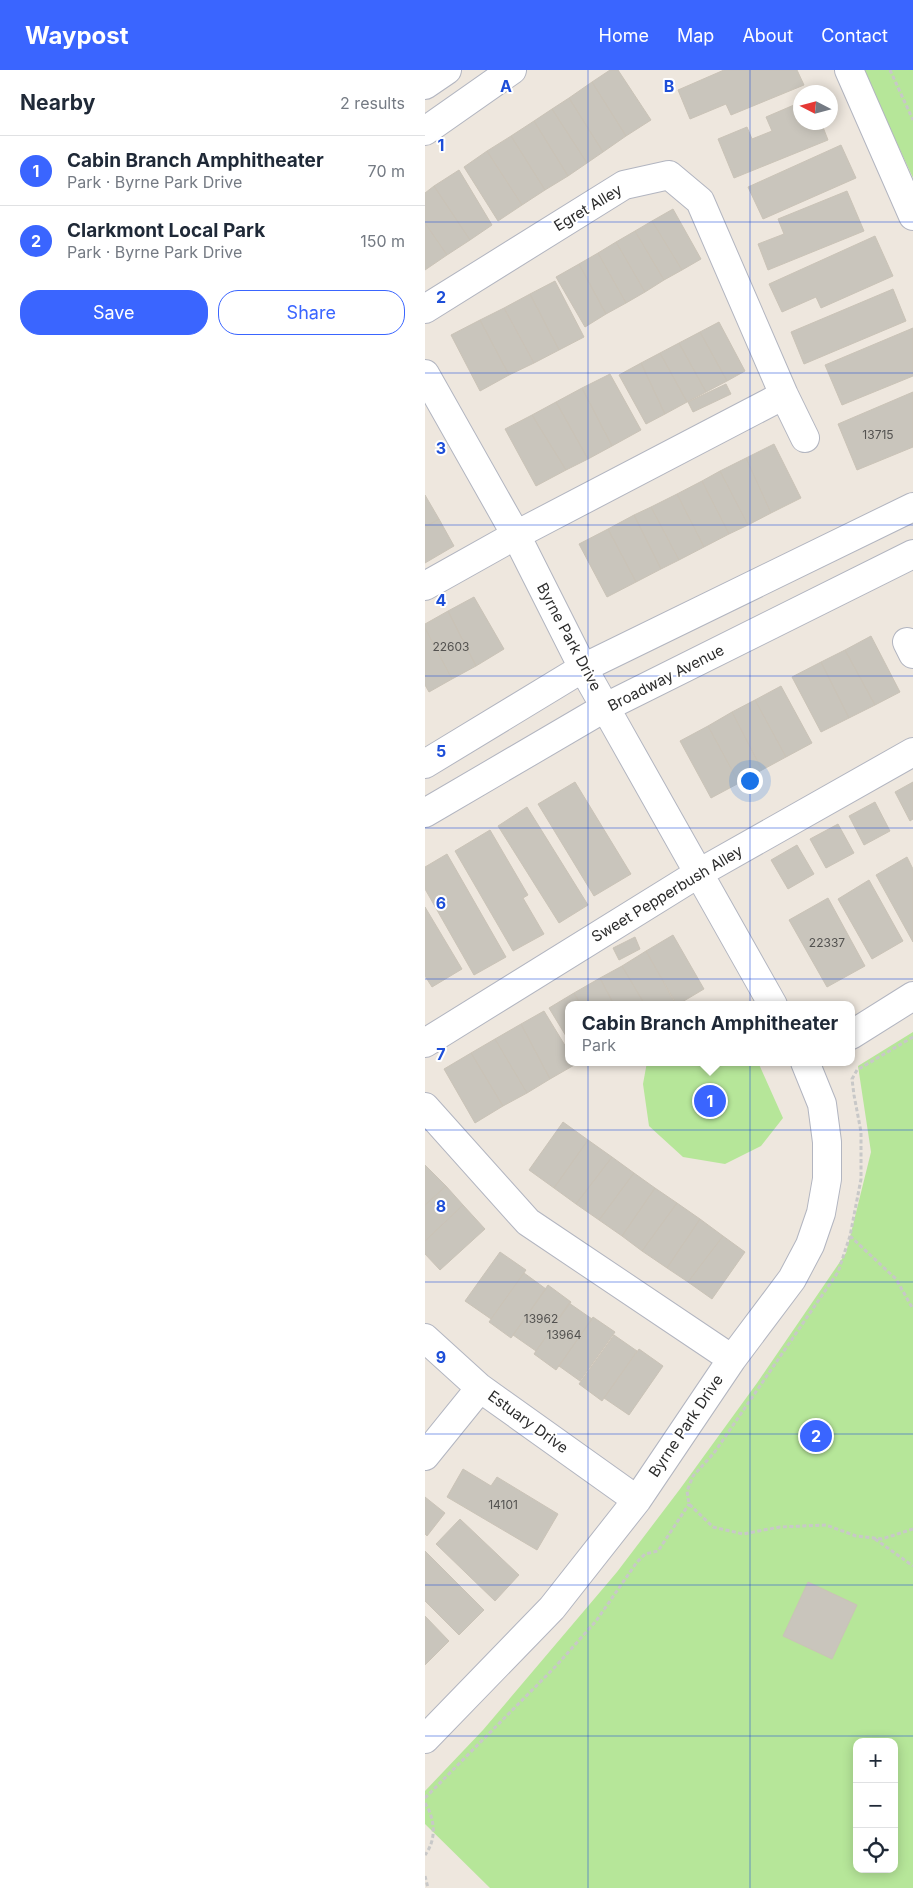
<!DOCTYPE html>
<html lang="en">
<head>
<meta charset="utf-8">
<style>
	:root { --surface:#fff; --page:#f2f2f3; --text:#1f2937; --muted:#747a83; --line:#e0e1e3; --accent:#3a65ff }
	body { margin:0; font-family:Inter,sans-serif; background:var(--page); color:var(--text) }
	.controls { position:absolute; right:15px; bottom:15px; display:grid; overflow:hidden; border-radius:10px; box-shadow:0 2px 12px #0003 }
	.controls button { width:45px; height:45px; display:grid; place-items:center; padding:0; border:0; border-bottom:1px solid var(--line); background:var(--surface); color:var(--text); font:25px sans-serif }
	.compass { position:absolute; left:368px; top:15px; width:45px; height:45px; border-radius:50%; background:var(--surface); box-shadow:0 2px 12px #0003; rotate:276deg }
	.you { position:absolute; left:324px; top:710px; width:18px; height:18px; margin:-12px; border:4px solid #fff; border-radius:50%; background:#1a73e8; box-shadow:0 0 0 8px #1a73e833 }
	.badge { display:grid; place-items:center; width:32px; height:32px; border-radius:50%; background:var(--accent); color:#fff; font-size:16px; font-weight:700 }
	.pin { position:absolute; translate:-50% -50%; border:2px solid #fff; box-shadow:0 1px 5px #0006 }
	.popup { position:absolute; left:140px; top:931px; width:290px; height:65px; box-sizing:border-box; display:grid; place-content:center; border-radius:10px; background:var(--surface); filter:drop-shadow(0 1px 4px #0005); font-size:16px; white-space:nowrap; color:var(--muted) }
	.popup b { font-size:19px; color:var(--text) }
	.popup::after { content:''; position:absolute; left:50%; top:100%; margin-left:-10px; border:10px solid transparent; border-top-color:var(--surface) }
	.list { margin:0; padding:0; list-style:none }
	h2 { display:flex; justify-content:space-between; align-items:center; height:65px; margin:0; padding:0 20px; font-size:21px }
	h2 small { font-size:16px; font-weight:400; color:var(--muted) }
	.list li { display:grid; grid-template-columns:32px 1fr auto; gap:15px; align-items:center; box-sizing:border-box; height:70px; padding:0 20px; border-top:1px solid var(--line) }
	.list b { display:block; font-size:19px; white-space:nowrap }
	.list p { margin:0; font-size:16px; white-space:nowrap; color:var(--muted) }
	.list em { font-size:16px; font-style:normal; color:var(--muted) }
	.actions { display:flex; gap:10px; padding:15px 20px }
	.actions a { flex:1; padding:11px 0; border:1px solid var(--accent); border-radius:20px; text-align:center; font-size:18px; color:var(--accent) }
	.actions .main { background:var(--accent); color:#fff }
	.icon { flex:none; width:28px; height:28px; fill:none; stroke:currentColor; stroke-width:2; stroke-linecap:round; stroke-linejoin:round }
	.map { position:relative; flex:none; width:488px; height:1818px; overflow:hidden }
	header { display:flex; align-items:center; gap:30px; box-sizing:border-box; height:70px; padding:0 25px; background:var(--accent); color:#fff }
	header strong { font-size:24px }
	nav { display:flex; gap:28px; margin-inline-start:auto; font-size:18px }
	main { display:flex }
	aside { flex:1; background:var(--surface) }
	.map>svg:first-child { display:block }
</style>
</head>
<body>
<header>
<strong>Waypost</strong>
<nav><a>Home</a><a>Map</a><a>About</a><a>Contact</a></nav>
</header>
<main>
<aside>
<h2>Nearby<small>2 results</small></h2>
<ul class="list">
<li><span class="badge">1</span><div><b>Cabin Branch Amphitheater</b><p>Park · Byrne Park Drive</p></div><em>70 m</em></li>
<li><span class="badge">2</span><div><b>Clarkmont Local Park</b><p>Park · Byrne Park Drive</p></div><em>150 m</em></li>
</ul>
<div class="actions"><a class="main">Save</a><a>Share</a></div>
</aside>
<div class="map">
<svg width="488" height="1818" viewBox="0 0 488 1818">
	<rect width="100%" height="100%" fill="#eee7de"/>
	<path fill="#b6e699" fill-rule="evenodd" d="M438,0H488V108Z
		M488,962V1818H65L0,1754V1721L58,1660L192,1502L255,1419L332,1313L421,1183L446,1082L433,996ZM432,1672H469V1799H432Z
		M222,992H333L358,1048L336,1076L300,1094L258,1087L224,1056L218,1014Z"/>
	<path fill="#c9c5bc" stroke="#cac3b7" d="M185,0H193L226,50L201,66L167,12Z
		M299,0H372L379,15L306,45L301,34L265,49L253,20Z
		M167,12L201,66L178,82L144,28Z
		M144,28L178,82L162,93L127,39Z
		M376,32V52H396L403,70L309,108L293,69L322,57L327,69L347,61L341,47Z
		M127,39L162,93L143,106L109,51Z
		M109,51L143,106L120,120L86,66Z
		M86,66L120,120L97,135L62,81Z
		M416,75L431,108L338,149L323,117Z
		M62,81L97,135L73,151L39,97Z
		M34,100L67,155L45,170L9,116Z
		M9,116L45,170L22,185L0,153V123Z
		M422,121L439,161L343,200L333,174L359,164L353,149Z
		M248,139L276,189L257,200L227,151Z
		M227,151L257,200L239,210L210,161Z
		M0,153L22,185L0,200Z
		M210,161L239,210L220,222L191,172Z
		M450,166L468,206L396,238L391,227L357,242L344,214Z
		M191,172L220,222L201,233L173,183Z
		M173,183L201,233L181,244L154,194Z
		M154,194L181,244L160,257L131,207Z
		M130,211L159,267L134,280L105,224Z
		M468,219L481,251L379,294L366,262Z
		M105,224L134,280L109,293L79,238Z
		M79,238L109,293L84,305L55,250Z
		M55,250L84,305L55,321L26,265Z
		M294,252L320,301L302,311L275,262Z
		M488,258V306L417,335L400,295Z
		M275,262L302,311L281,322L254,273Z
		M254,273L281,322L262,332L235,283Z
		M235,283L262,332L240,344L216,293Z
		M216,293L240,344L221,354L194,305Z
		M185,304L216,360L187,376L157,318Z
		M301,314L306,324L268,342L263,332Z
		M157,318L187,376L163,389L131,332Z
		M488,322V377L432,400L413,354Z
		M131,332L163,389L141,400L107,345Z
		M107,345L141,400L111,416L80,359Z
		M349,374L376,428L346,443L321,388Z
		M321,388L346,443L323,455L295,401Z
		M295,401L323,455L304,464L277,411Z
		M277,411L304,464L279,477L252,424Z
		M252,424L279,477L254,490L226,437Z
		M0,425L14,449L0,457Z
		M226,437L254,490L236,499L209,445Z
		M209,445L236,499L211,512L183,459Z
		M14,449L29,476L0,493V457Z
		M183,459L211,512L182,527L154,474Z
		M49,527L79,579L51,596L23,541Z
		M23,541L51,596L27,609L0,558V554Z
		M0,558L27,609L4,622L0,615Z
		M446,566L475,622L450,635L420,580Z
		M420,580L450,635L424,648L396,592Z
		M396,592L424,648L396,662L367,607Z
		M356,616L387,673L361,687L330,630Z
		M330,630L361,687L337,700L307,642Z
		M307,642L337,700L314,713L283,656Z
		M283,656L314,713L286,728L255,671Z
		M150,712L206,804L169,826L113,734Z
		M488,712V749L485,751L470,722Z
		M450,732L465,761L439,775L424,746Z
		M102,737L163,835L134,853L73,756Z
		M413,754L429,783L401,798L385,769Z
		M65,760L103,825L98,828L119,864L88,881L30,781Z
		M372,775L389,804L363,819L346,790Z
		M22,784L81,887L49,905L0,819V797Z
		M482,787L488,799V872L451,805Z
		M444,810L478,871L447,889L413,829Z
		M403,828L440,896L402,917L364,850Z
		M0,837L37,899L7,917L0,906Z
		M248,865L279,919L252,935L221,881Z
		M210,867L215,879L194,890L188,878Z
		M221,881L251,935H220L197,896Z
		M197,896L220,935H189L175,908Z
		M175,908L189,935H156L149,923Z
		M149,923L156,935H144V971L124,938Z
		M119,941L144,982V992H150L151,994L125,1009L96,954Z
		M96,954L125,1009L102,1023L70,969Z
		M70,969L102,1023L78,1036L46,983Z
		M46,983L78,1036L50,1053L19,999Z
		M138,1052L163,1070L129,1118L104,1100Z
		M163,1070L187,1087L151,1134L129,1118Z
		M187,1087L209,1103L174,1150L151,1134Z
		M0,1095L21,1116L0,1135Z
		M209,1103L230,1118L197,1166L174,1150Z
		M21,1116L38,1135L0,1171V1135Z
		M230,1118L252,1133L217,1181L197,1166Z
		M252,1133L275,1149L242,1198L217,1181Z
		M38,1135L60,1159L15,1200L0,1184V1171Z
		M275,1149L298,1166L263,1212L242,1198Z
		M298,1166L320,1182L287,1229L263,1212Z
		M75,1182L101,1200L66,1249L40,1231Z
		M99,1203L121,1219L86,1268L64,1252Z
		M123,1215L146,1232L111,1281L88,1265Z
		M144,1233L167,1249L131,1300L109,1284Z
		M168,1247L190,1262L155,1311L134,1296Z
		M189,1265L212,1281L177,1331L154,1314Z
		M214,1279L238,1296L204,1345L179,1328Z
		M38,1399L66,1416L72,1407L133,1444L112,1480L22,1427Z
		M0,1427L20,1443L2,1466L0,1464Z
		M35,1449L94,1505L70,1531L11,1474Z
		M0,1481L59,1540L34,1565L0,1531Z
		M383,1512L432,1535L407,1589L358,1566Z
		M0,1546L24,1571L0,1595Z"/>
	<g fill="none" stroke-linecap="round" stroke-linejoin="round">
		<defs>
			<path id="minor" d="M424,0L488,146
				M0,15L22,0
				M0,61L87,0
				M0,239L199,115L244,105L275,131L359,325L380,368
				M0,304L91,465L158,598L348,935
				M0,516L91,465L359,325
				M482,572L488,584
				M0,694L158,598L488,437
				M0,743L181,637L488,484
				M426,965L488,926
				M0,973L274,803L488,682
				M0,1037L103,1152L307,1289
				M0,1268L55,1318L212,1430
				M0,1386L55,1318
				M0,1669L127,1538L212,1430L307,1289L367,1209L385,1175L396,1143L402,1109V1072L397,1034L380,992"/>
		</defs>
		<use href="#minor" stroke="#b2b5c0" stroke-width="30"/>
		<path stroke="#c8c8c8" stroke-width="3" stroke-dasharray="4 2.5" stroke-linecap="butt" d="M465,0L488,50
			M488,967L432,1000L427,1009L429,1025L436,1062V1109L425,1166L413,1202L289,1383L268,1406L262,1421L264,1434L288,1457L318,1464L355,1457L401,1455L431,1466L457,1469L488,1459
			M425,1166L471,1209L488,1239
			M450,1469L488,1496
			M0,1728L131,1596L171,1551L212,1492L220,1484L233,1481L264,1434
			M0,1733C10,1749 12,1769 0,1785
			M0,1806L3,1818"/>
		<use href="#minor" stroke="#fff" stroke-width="28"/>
	</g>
	<path fill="none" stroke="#1d4ed8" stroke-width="1" stroke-opacity="0.55" d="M163,0V1818M325,0V1818M0,152H488M0,303H488M0,455H488M0,606H488M0,758H488M0,909H488M0,1060H488M0,1212H488M0,1364H488M0,1515H488M0,1666H488"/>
	<g text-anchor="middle" stroke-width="4" stroke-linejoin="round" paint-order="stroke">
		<g font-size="12" fill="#535250">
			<text x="453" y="369">13715</text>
			<text x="26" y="581">22603</text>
			<text x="402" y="877">22337</text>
			<text x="116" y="1253">13962</text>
			<text x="139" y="1269">13964</text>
			<text x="78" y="1439">14101</text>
		</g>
		<g font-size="15" fill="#2c2c2c" stroke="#fff">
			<text transform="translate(163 138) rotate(-31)" y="5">Egret Alley</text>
			<text transform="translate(144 567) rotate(62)" y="5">Byrne Park Drive</text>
			<text transform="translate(241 608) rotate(-27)" y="5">Broadway Avenue</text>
			<text transform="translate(242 824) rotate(-31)" y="5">Sweet Pepperbush Alley</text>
			<text transform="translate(103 1352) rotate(36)" y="5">Estuary Drive</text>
			<text transform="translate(261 1356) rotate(-56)" y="5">Byrne Park Drive</text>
		</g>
	</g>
	<g font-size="16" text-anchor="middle" font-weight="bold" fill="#1d4ed8" stroke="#fff" stroke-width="4" stroke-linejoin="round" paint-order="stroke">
		<text x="81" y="22">A</text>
		<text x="244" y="22">B</text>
		<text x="16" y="81">1</text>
		<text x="16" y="233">2</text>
		<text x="16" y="384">3</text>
		<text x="16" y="536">4</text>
		<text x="16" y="687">5</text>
		<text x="16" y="839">6</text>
		<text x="16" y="990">7</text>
		<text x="16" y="1142">8</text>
		<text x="16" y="1293">9</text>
	</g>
</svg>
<div class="controls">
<button>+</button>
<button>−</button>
<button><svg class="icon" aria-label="locate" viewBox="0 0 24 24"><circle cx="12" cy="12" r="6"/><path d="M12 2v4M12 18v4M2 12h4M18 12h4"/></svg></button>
</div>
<svg class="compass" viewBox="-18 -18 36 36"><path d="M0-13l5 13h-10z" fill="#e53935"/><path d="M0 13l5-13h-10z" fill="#747a83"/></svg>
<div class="you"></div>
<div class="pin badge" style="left:285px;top:1031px">1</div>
<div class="popup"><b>Cabin Branch Amphitheater</b>Park</div>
<div class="pin badge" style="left:391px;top:1366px">2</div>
</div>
</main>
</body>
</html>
